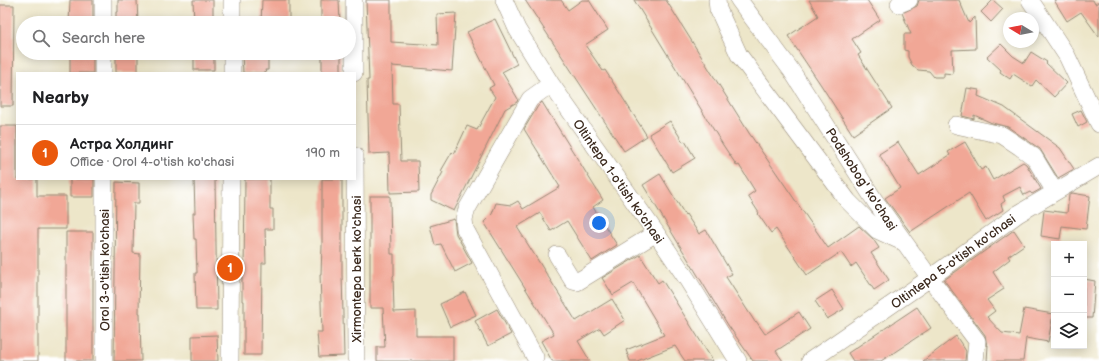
<!DOCTYPE html>
<html lang="en">
<head>
<meta charset="utf-8">
<style>
	:root { --surface:#fff; --page:#f6f6f6; --text:#202124; --muted:#757577; --line:#e0e0e0; --accent:#ea580c }
	body { margin:0; font-family:"Balsamiq Sans",sans-serif; background:var(--page); color:var(--text) }
	.controls { position:absolute; right:12px; bottom:12px; display:grid; overflow:hidden; border-radius:0px; box-shadow:0 2px 10px #0003 }
	.controls button { width:36px; height:36px; display:grid; place-items:center; padding:0; border:0; border-bottom:1px solid var(--line); background:var(--surface); color:var(--text); font:20px sans-serif }
	.compass { position:absolute; left:1003px; top:12px; width:36px; height:36px; border-radius:50%; background:var(--surface); box-shadow:0 2px 10px #0003; rotate:280deg }
	.you { position:absolute; left:599px; top:223px; width:14px; height:14px; margin:-10px; border:3px solid #fff; border-radius:50%; background:#1a73e8; box-shadow:0 0 0 6px #1a73e833 }
	.badge { display:grid; place-items:center; width:26px; height:26px; border-radius:50%; background:var(--accent); color:#fff; font-size:13px; font-weight:700 }
	.pin { position:absolute; translate:-50% -50%; border:2px solid #fff; box-shadow:0 1px 4px #0006 }
	.list { margin:0; padding:0; list-style:none }
	h2 { display:flex; justify-content:space-between; align-items:center; height:52px; margin:0; padding:0 16px; font-size:17px }
	h2 small { font-size:13px; font-weight:400; color:var(--muted) }
	.list li { display:grid; grid-template-columns:26px 1fr auto; gap:12px; align-items:center; box-sizing:border-box; height:56px; padding:0 16px; border-top:1px solid var(--line) }
	.list b { display:block; font-size:15px; white-space:nowrap }
	.list p { margin:0; font-size:13px; white-space:nowrap; color:var(--muted) }
	.list em { font-size:13px; font-style:normal; color:var(--muted) }
	.icon { flex:none; width:22px; height:22px; fill:none; stroke:currentColor; stroke-width:2; stroke-linecap:round; stroke-linejoin:round }
	.map { position:relative; flex:none; width:1099px; height:361px; overflow:hidden }
	.search { position:absolute; background:var(--surface); box-shadow:0 2px 10px #0003; left:16px; top:16px; width:340px; height:44px; display:flex; align-items:center; gap:10px; box-sizing:border-box; padding:0 14px; border-radius:22px; color:var(--muted); font-size:15px }
	.panel { position:absolute; background:var(--surface); box-shadow:0 2px 10px #0003; left:16px; top:72px; width:340px; height:108px; border-radius:0px }
	.map>svg:first-child { display:block }
</style>
</head>
<body>
<div class="map">
<svg width="1099" height="361" viewBox="0 0 1099 361">
	<rect width="100%" height="100%" fill="#fff"/>
	<filter id="ink" filterUnits="userSpaceOnUse"><feTurbulence type="fractalNoise" baseFrequency=".025" numOctaves="2"/><feDisplacementMap in="SourceGraphic" scale="8" xChannelSelector="R" yChannelSelector="G"/><feConvolveMatrix kernelMatrix="1 2 1 2 8 2 1 2 1" color-interpolation-filters="sRGB"/></filter>
	<filter id="wash" filterUnits="userSpaceOnUse"><feTurbulence type="fractalNoise" baseFrequency=".012" numOctaves="4" result="noise"/><feDisplacementMap in="SourceGraphic" scale="16" xChannelSelector="R" yChannelSelector="G"/><feGaussianBlur stdDeviation="0.9" result="paint"/><feColorMatrix in="noise" values="0 0 0 0 0 0 0 0 0 0 0 0 0 0 0 0 0 1.4 0 .05"/><feComposite in="paint" operator="in"/></filter>
	<g filter="url(#wash)">
		<rect width="100%" height="100%" fill="#ede6c9"/>
		<g id="blocks">
			<path fill="#f1a796" d="M70,0H93V23H69Z
				M118,0H137L138,23H116V12H118Z
				M193,0H213V23H194Z
				M262,0H289V23H261Z
				M321,0H339L340,23H321Z
				M366,0H391V42L438,45L437,14L456,13L452,71L392,66L393,104H399L401,161H418L419,192L390,193L389,153L369,154L367,80H369Z
				M525,0H561L568,10L582,0H589L608,30L585,45L603,71L605,70L647,136L624,151Z
				M634,0H666L749,133L828,248L859,226L873,239L879,248L871,253L889,280L874,290L856,263L851,267L841,252L807,275L776,229L771,233L758,214L759,213L748,196L755,191L739,165L737,166L723,145Z
				M809,0H867L880,20L852,39L861,53L858,55L892,108L853,135L821,85L788,36L818,16Z
				M919,0H959L969,23L975,17L976,49L952,50L953,74L944,73V77H934L929,71L918,70L912,65L908,57V51L904,50V34H911L902,13L917,6Z
				M993,0L1003,9L991,22L981,12Z
				M1054,0H1093L1095,4L1099,2V37L1081,12L1067,21Z
				M0,5H14L13,106H0Z
				M495,19L517,64L502,72L518,99L517,102L505,109L454,211L431,200V195L443,172L441,171L452,152L454,154L467,126L477,130L495,97L489,88L494,85L467,32Z
				M1001,44L1013,56L1024,63L1031,52L1047,62L1046,63L1067,83L1054,97L1036,80L1032,86L1013,74L1010,79L1000,72L1001,70L987,57Z
				M70,53H93V73H70Z
				M116,53H138V73H116Z
				M194,53H214V70H194Z
				M242,53H268V70H265L266,73H243Z
				M322,53H341V73H322Z
				M967,88L979,90L978,96L1004,107L1060,148L1074,169L1058,178L1040,149L1008,127L992,123L974,115V119L962,116Z
				M542,102L603,200L593,207L617,245L592,261L567,221L551,231L540,213L517,227L576,321L612,299L625,320L604,334L600,328L578,341L590,361H552L541,341L554,334L484,222L492,214L496,203L511,205L518,201L523,209L560,187L524,129L538,106Z
				M1081,110L1087,122L1078,127L1072,114Z
				M670,121L683,142L685,141L695,158L672,172L649,134Z
				M0,126H17V179H37V196H66V229H38V361H0Z
				M898,142L919,175L950,155L948,152L965,142L981,170L986,167L993,180L1023,162L1026,164L1041,189L1032,194L1030,192L1024,195L1020,187L1003,196L1005,201L1001,204L1003,210L986,221L969,193L910,232L885,198L900,188L879,154Z
				M660,174L685,215L686,214L699,234L706,230L732,274L726,277L755,322L756,321L765,334L799,312L810,329L776,351L783,361H753L728,325L643,185Z
				M70,179H94V197H70Z
				M194,179H215L217,310H196L195,273H197L196,239H194L193,213H195Z
				M245,179H270V209H273V229H265L266,263H262L261,355H244V301H242V274H244Z
				M322,179H342V274L344,356L319,357L317,332H322L320,274H321L322,246Z
				M116,182L139,183V203H134L133,253L140,254L139,313H140L141,361H114Z
				M1072,193L1090,196L1086,229L1062,226L1060,239L1041,236L1044,210L1067,213L1069,195Z
				M370,196H390L391,254H394V275L393,276L394,312L416,311V336H453V361H377V347H385L383,308H370Z
				M454,219L456,234L472,263L455,272L441,244L435,245L430,226Z
				M1014,230L1024,245L1008,256L1010,259L993,272L1004,289L987,300L995,311L987,317L1002,333L1019,335L1024,309L1053,314L1048,342L1026,338L1023,361H987L988,345L987,346L985,335L944,280Z
				M66,232H93V361H66Z
				M640,255L658,283L662,280L713,361H685L675,346L637,361H630L626,350L664,335L633,283L613,295L602,278Z
				M1084,279L1095,281L1092,318H1084Z
				M832,290L844,309L827,319L815,301Z
				M465,292L476,315L450,327L440,304Z
				M917,307L931,328L881,361H853L848,353Z
				M497,309L511,334L488,346L475,321Z
				M217,335L218,361H192V336Z
				M956,336L966,351L965,361H923Z"/>
		</g>
	</g>
	<g filter="url(#ink)">
		<use href="#blocks" fill-opacity="0" stroke="#948874" stroke-width="1"/>
		<g fill="none" stroke-linecap="round" stroke-linejoin="round">
			<defs>
				<path id="minor" d="M103,0V23
					M354,0V73
					M504,0L517,29L551,84L656,233L687,279L738,361
					M717,0L718,9L739,55L848,201L877,230L903,242
					M739,0L791,70L875,201L930,278L977,341L975,361
					M1030,0L1067,56L1099,124
					M899,4L909,0
					M232,23V0
					M103,53V73
					M232,73V53
					M956,125L1002,135L1020,147L1034,157L1055,192
					M355,156L356,358
					M104,179V361
					M557,255L573,281L577,282L656,233
					M535,357L465,229L464,219L467,209L530,99L551,84
					M230,361L231,179
					M810,361L930,278L1018,214L1099,166"/>
			</defs>
			<use href="#minor" stroke="#948874" stroke-width="18"/>
			<use href="#minor" stroke="#fff" stroke-width="17"/>
		</g>
	</g>
	<g text-anchor="middle" stroke-width="3" stroke-linejoin="round" paint-order="stroke">
		<g font-size="13" fill="#3b2a1e" stroke="#fff">
			<text transform="translate(862 179) rotate(57)" y="5">Podshobog' ko'chasi</text>
			<text transform="translate(619 181) rotate(55)" y="5">Oltintepa 1-o'tish ko'chasi</text>
			<text transform="translate(953 261) rotate(-36)" y="5">Oltintepa 5-o'tish ko'chasi</text>
			<text transform="translate(356 269) rotate(-90)" y="5">Xirmontepa berk ko'chasi</text>
			<text transform="translate(104 270) rotate(-90)" y="5">Orol 3-o'tish ko'chasi</text>
		</g>
	</g>
</svg>
<div class="controls">
<button>+</button>
<button>−</button>
<button><svg class="icon" aria-label="layers" viewBox="0 0 24 24"><path d="M12 4l9 5-9 5-9-5zM3 14l9 5 9-5"/></svg></button>
</div>
<svg class="compass" viewBox="-18 -18 36 36"><path d="M0-13l5 13h-10z" fill="#e53935"/><path d="M0 13l5-13h-10z" fill="#757577"/></svg>
<div class="you"></div>
<div class="pin badge" style="left:230px;top:268px">1</div>
<div class="search"><svg class="icon" aria-label="search" viewBox="0 0 24 24"><circle cx="10" cy="10" r="6"/><path d="M15 15l6 6"/></svg>Search here</div>
<section class="panel">
<h2>Nearby<small></small></h2>
<ul class="list">
<li><span class="badge">1</span><div><b>Астра Холдинг</b><p>Office · Orol 4-o'tish ko'chasi</p></div><em>190 m</em></li>
</ul>
</section>
</div>
</body>
</html>
